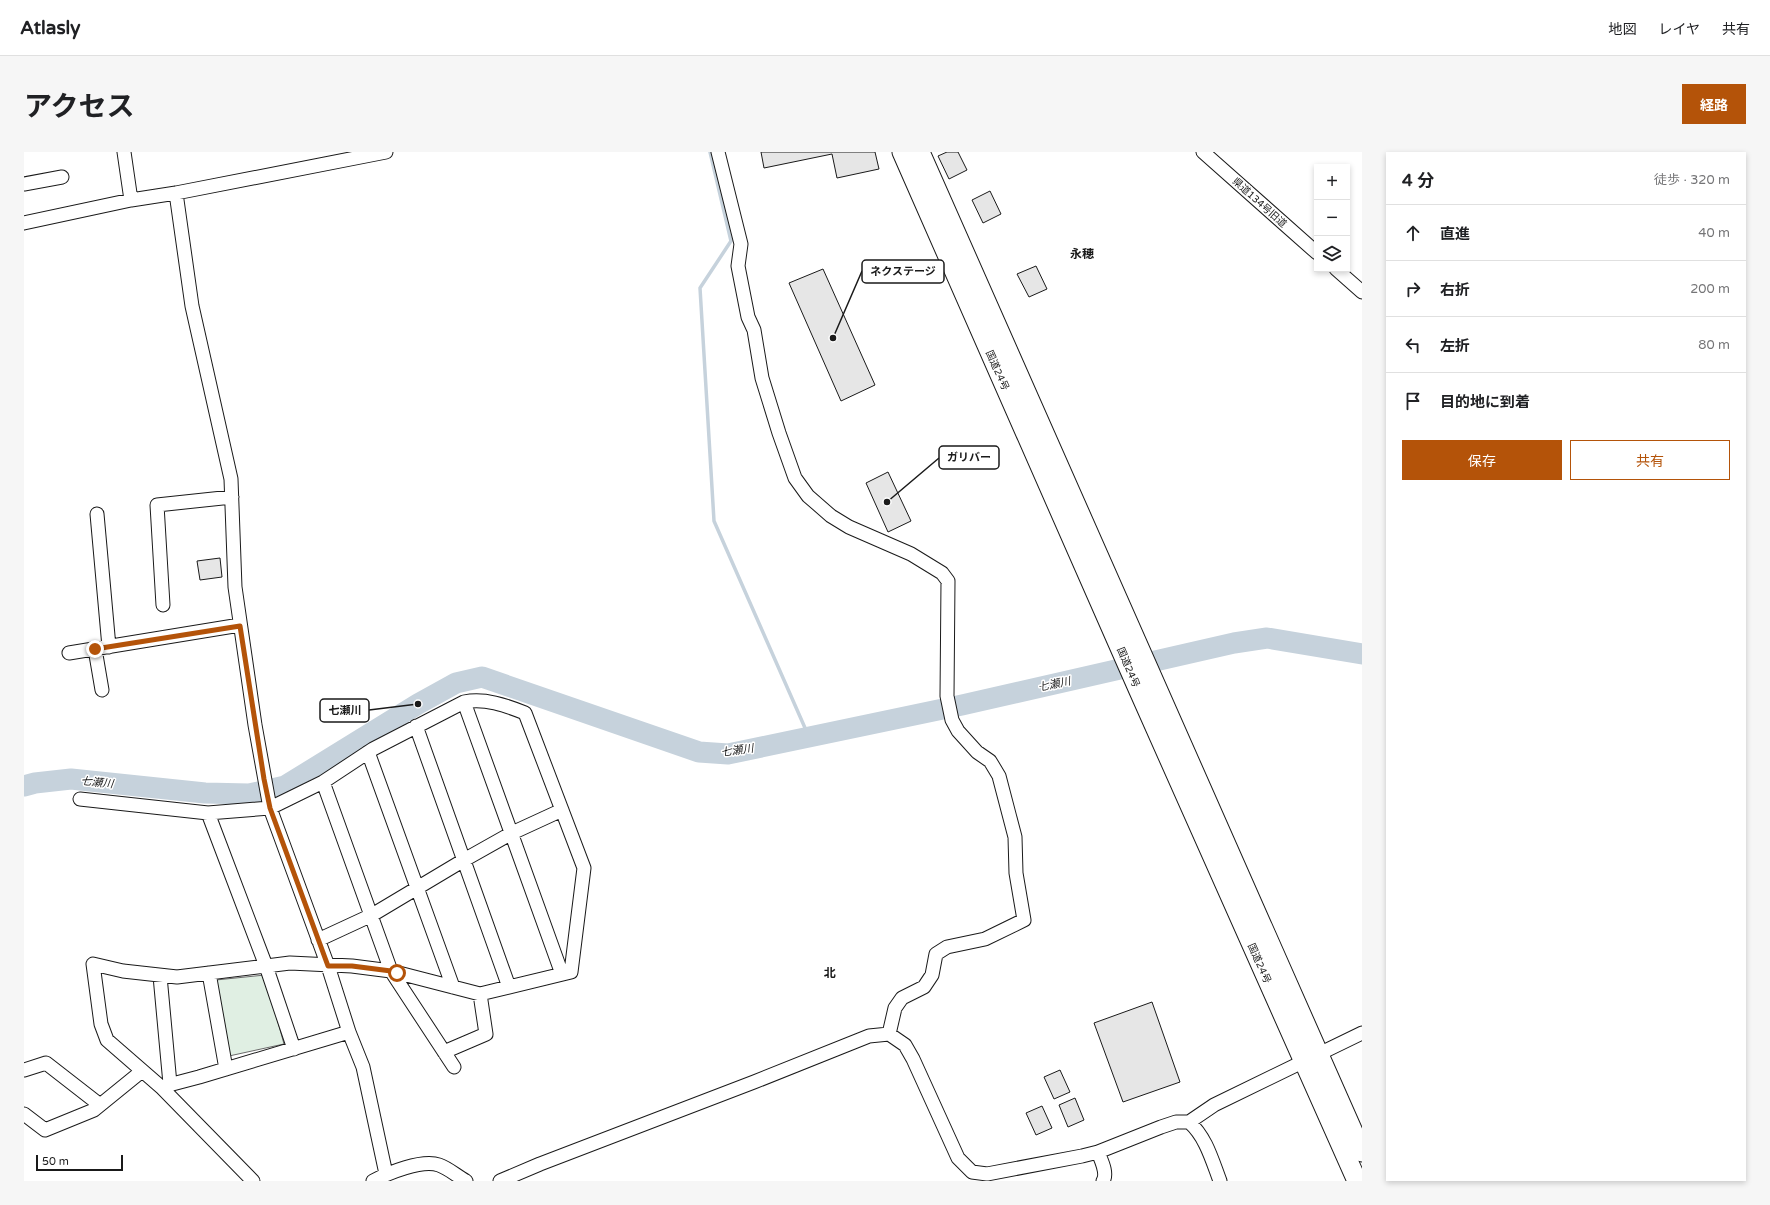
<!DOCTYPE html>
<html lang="ja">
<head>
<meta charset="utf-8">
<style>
	:root { --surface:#fff; --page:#f6f6f6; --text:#202124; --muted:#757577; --line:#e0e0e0; --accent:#b45309 }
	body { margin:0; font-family:"Varela Round","Noto Sans JP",sans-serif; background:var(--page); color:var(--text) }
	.controls { position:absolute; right:12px; top:12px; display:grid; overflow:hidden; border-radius:0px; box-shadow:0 2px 6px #0003 }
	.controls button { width:36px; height:36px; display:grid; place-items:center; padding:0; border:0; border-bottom:1px solid var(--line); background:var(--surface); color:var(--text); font:20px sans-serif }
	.scale { position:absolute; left:12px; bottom:10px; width:87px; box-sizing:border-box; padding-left:4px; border:2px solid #1a1a1a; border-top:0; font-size:11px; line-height:14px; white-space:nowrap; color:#1a1a1a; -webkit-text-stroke:3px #fff; paint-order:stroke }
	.stop { position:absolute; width:12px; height:12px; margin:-9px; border:3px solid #b45309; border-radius:50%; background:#fff }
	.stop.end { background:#b45309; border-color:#fff; box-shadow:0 1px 4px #0008 }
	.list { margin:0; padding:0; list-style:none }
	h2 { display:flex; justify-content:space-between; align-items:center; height:52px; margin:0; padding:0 16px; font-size:17px }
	h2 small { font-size:13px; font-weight:400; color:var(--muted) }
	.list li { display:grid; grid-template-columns:26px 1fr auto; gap:12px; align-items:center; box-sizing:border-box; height:56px; padding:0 16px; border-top:1px solid var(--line) }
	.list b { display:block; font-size:15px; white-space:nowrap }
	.list em { font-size:13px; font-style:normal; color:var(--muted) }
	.actions { display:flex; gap:8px; padding:12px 16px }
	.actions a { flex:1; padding:9px 0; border:1px solid var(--accent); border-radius:0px; text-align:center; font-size:14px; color:var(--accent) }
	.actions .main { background:var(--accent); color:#fff }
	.icon { flex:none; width:22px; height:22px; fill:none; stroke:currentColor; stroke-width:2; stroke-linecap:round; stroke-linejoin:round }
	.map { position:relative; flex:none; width:1338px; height:1029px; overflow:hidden; border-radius:0px }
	header { display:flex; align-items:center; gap:24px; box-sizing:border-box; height:56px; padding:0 20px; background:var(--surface); border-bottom:1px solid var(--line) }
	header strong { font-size:19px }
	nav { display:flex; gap:22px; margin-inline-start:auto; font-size:14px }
	.intro { display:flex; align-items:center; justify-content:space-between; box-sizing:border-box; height:96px; padding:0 24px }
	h1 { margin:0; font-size:28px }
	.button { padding:10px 18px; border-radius:0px; background:var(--accent); color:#fff; font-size:14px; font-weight:700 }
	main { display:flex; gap:24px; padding:0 24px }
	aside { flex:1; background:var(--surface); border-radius:0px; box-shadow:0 2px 6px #0003 }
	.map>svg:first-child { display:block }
</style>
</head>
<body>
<header>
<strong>Atlasly</strong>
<nav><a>地図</a><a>レイヤ</a><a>共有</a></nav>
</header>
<div class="intro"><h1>アクセス</h1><a class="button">経路</a></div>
<main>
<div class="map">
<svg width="1338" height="1029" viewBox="0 0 1338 1029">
	<rect width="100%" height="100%" fill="#fff"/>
	<path fill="#e0efe3" stroke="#6a6a6a" d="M241,823L260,892L205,904L192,828Z"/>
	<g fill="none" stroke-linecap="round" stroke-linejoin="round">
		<path stroke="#c6d2dc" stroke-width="3.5" d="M686,0L707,89L676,136L690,369L785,585"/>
		<path stroke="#c6d2dc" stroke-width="21" d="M0,634L11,631L47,627L181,641L225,642L261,634L394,552L432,531L458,525L675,600L704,602L938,553L1210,491L1243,486L1338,502"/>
	</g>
	<path fill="#e6e6e6" stroke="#1a1a1a" d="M737,0H851L855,17L813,26L808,2L740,16Z
		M923,0H934L943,18L925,27L914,4Z
		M966,39L977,62L959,71L948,48Z
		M1012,114L1023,137L1005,145L993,122Z
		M799,117L851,233L817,249L765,131Z
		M864,320L887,369L864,380L842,331Z
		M196,406L198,425L176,428L173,409Z
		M1128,850L1156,930L1099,950L1070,871Z
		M1036,918L1046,940L1030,947L1020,925Z
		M1051,946L1060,968L1044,975L1035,953Z
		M1018,954L1028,976L1012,983L1002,961Z"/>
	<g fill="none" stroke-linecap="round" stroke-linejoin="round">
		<defs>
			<path id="minor" d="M100,0L107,48
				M694,0L717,92L714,114L724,165L730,178L738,226L755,281L771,326L784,344L807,364L825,375L887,402L918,421L924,429L923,544L928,568L934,579L953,600L966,609L975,624L991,685L992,721L1000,768L961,787L923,795L912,802L908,823L900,835L878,846L871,856L865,882
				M1179,0L1293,101
				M0,32L38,25
				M152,41L168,154L207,327L211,435L231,573L246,656L304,814L325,880L339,915L362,1022
				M0,71L107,48L152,41L362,0
				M1312,117L1338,140
				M73,362L85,495
				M139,453L133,353L208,345
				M71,497L78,538
				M45,501L216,473
				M440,550L538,822
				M392,574L485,835
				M344,600L429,835
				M299,630L367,819L430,915
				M56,647L184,661L246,656L299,630L349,597L440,550C461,546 481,553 501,561L560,716L547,820L456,842L367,819L328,814L266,811L153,825L99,819L69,812L77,872L83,888L137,935L229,1029
				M184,661L242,814L270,897
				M294,788L348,763L440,708L488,681L538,658
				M185,821L202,917
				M136,824L146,932
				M420,900L462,882L456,842
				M0,918L22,911L76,953
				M137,935L175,925L325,880
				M0,962L21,978L70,958L118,919
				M1165,970C1182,985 1188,1008 1196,1029
				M1074,1000C1077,1008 1084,1021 1079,1029
				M349,1029C364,1021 398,1007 415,1013C424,1016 433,1024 442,1029
				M476,1029L516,1012L730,930L845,884L865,882L881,893L889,907L934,1006L948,1020L963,1022L1058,1004L1074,1000L1137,975L1152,970H1165L1190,953L1338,881"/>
			<path id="highway" d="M878,0L1115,539L1333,1029
				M896,0L1338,1000"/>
		</defs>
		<use href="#minor" stroke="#1a1a1a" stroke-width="15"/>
		<use href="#highway" stroke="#1a1a1a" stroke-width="21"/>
		<use href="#minor" stroke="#fff" stroke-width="13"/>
		<use href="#highway" stroke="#fff" stroke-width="19"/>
	</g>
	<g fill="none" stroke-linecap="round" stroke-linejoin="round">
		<path stroke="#b45309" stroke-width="5" d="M71,497L216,474L240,627L246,656L304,814H328L367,819L373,821"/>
	</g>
	<g text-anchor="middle" stroke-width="3" stroke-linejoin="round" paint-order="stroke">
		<g font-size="10" fill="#1a1a1a" stroke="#fff">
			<text transform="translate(1236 50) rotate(42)" y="4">県道134号旧道</text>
			<text transform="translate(974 218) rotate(66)" y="4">国道24号</text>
			<text transform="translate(1105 515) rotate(67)" y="4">国道24号</text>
			<text transform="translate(1236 811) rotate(66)" y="4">国道24号</text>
		</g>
		<g font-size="11" font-style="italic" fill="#1a1a1a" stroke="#fff">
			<text transform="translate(1030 532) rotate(-12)" y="4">七瀬川</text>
			<text transform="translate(713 598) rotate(-8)" y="4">七瀬川</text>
			<text transform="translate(73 630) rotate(6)" y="4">七瀬川</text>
		</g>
		<g font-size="12" font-weight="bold" fill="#1a1a1a" stroke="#fff">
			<text x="1058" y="106">永穂</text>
			<text x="806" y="825">北</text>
		</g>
	</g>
	<path fill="none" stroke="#1a1a1a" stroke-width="1.5" d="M809 186L838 119M863 350L915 306M394 552L345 558"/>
	<g fill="#1a1a1a" stroke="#fff" stroke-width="1.5">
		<circle cx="809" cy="186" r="4"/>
		<circle cx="863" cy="350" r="4"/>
		<circle cx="394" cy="552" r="4"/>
	</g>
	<g fill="#fff" stroke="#1a1a1a" stroke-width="1.5">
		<rect x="838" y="108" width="82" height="23" rx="4"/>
		<rect x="915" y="294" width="60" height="23" rx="4"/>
		<rect x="296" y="547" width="49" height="23" rx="4"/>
	</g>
	<g font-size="11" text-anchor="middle" font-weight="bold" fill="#1a1a1a">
		<text x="879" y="123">ネクステージ</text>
		<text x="945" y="309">ガリバー</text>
		<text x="321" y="562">七瀬川</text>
	</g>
</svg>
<div class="controls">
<button>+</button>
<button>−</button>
<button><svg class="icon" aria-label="layers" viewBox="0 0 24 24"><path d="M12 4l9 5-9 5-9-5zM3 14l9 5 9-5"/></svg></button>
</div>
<div class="scale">50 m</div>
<div class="stop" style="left:373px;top:821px"></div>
<div class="stop end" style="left:71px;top:497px"></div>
</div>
<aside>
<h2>4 分<small>徒歩 · 320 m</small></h2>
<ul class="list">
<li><svg class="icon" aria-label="ahead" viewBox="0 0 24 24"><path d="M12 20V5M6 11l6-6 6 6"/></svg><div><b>直進</b></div><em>40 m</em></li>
<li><svg class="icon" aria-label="right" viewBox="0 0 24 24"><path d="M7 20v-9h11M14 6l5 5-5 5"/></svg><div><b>右折</b></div><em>200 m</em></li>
<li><svg class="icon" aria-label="left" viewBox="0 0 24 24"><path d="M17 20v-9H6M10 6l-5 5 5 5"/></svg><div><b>左折</b></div><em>80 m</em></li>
<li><svg class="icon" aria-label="arrive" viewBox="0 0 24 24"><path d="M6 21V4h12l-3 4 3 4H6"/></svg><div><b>目的地に到着</b></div></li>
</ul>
<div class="actions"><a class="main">保存</a><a>共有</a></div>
</aside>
</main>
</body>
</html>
